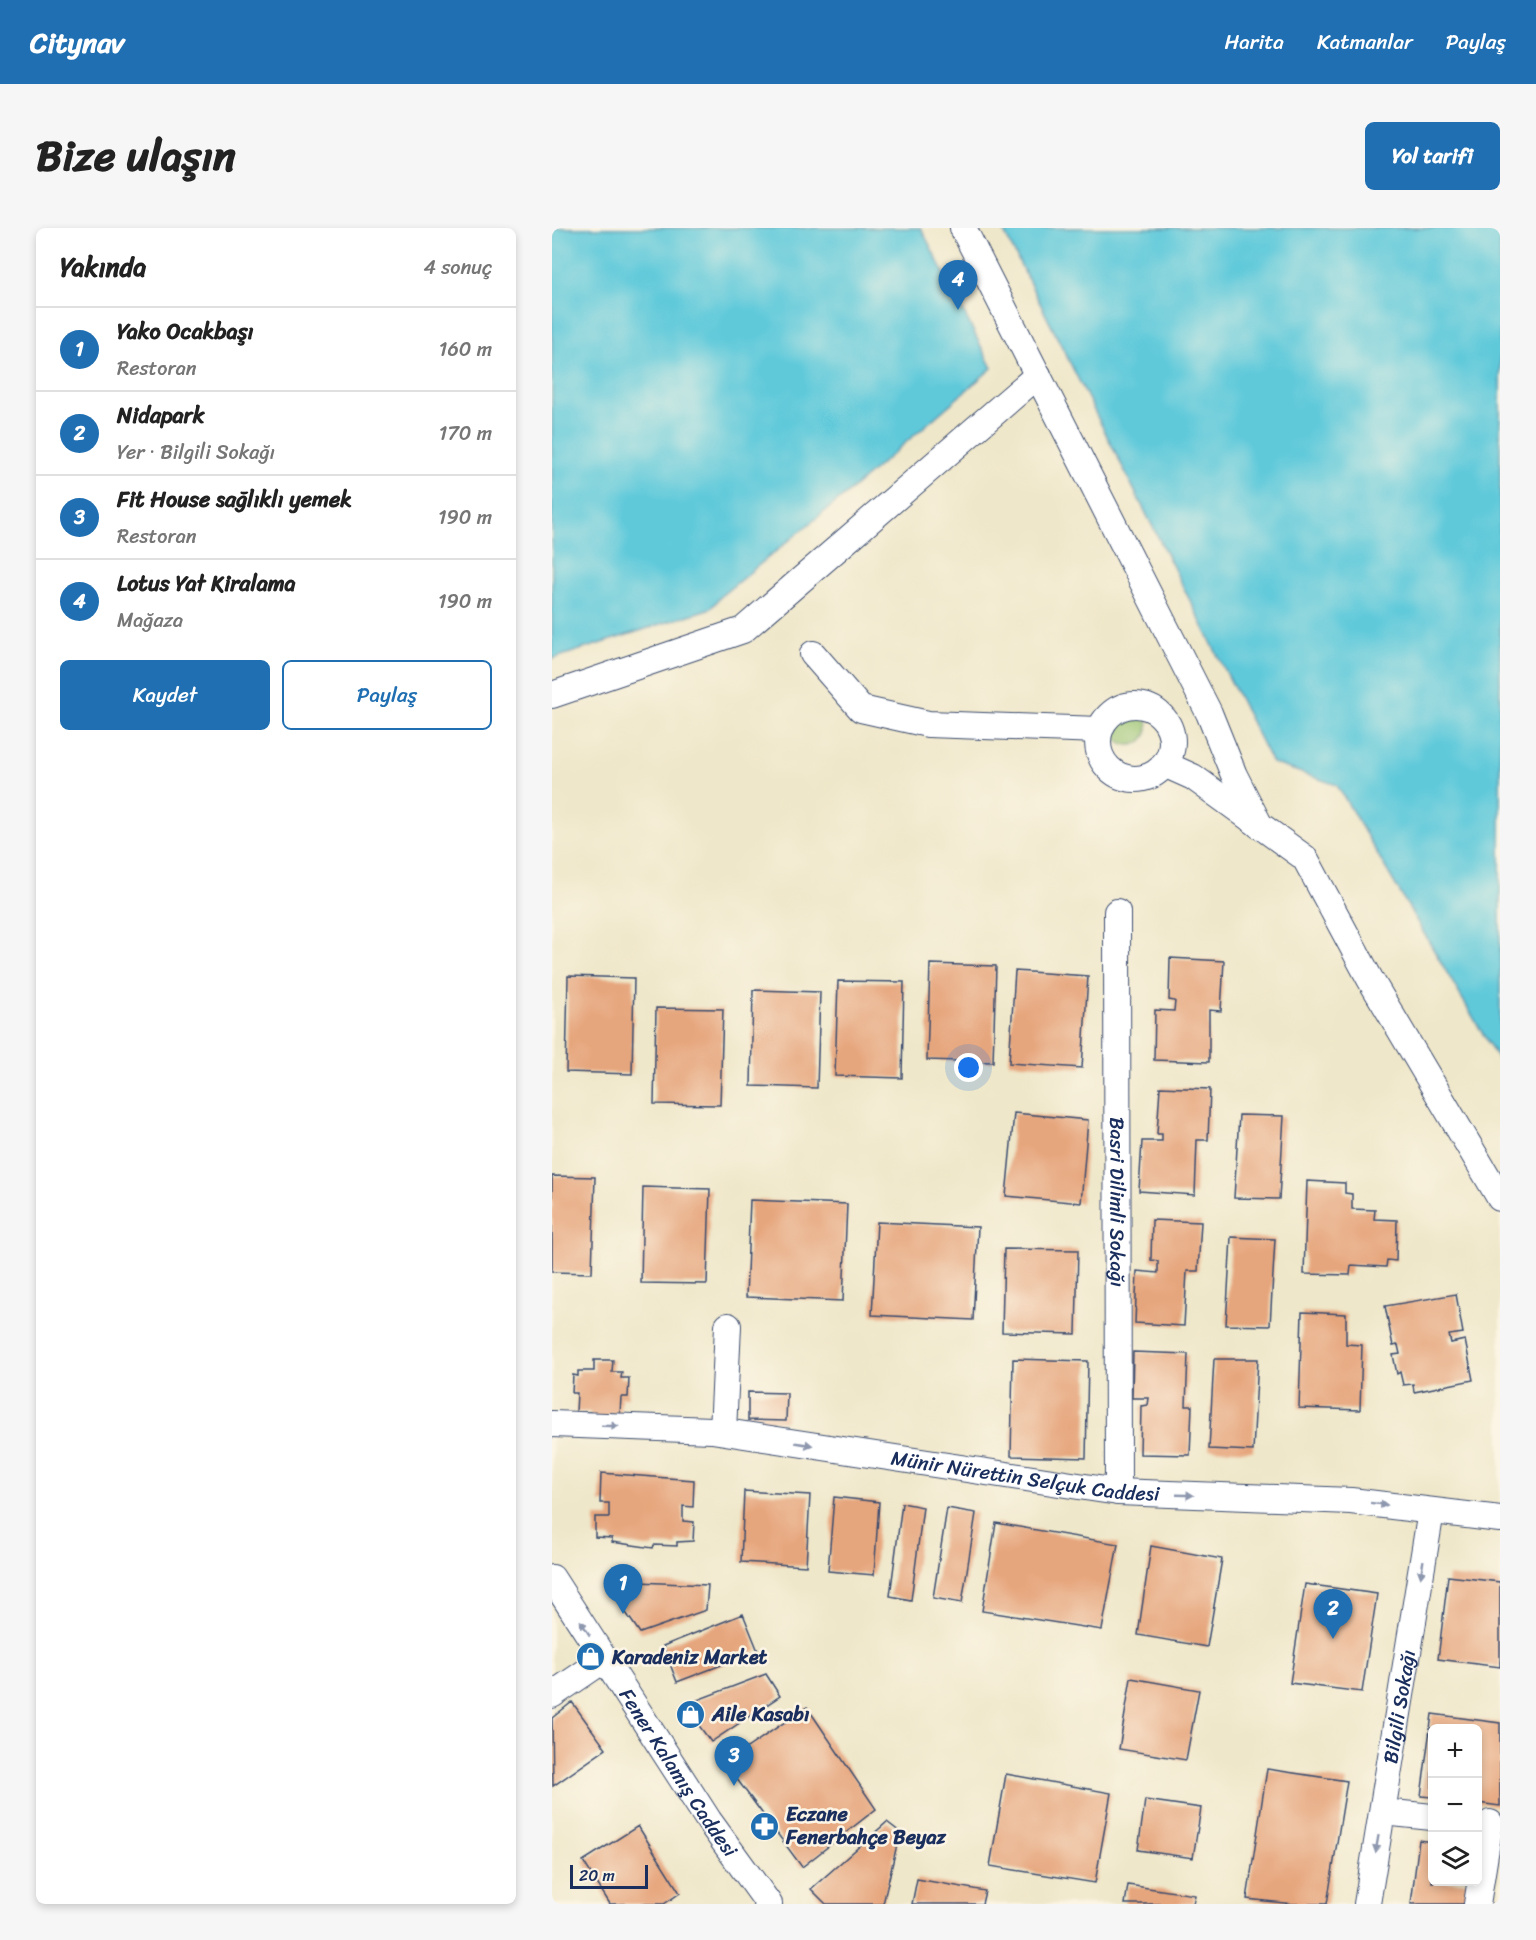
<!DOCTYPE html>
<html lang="tr">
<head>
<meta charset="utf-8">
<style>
	:root { --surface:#fff; --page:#f6f6f6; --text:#222; --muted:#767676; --line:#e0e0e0; --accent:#1f6fb2 }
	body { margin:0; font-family:Sriracha,sans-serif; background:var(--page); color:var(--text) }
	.controls { position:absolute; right:18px; bottom:18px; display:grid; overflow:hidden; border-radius:9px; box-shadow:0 3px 9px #0003 }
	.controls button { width:54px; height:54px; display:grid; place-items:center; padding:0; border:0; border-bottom:2px solid var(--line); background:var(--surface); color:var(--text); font:30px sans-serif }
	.scale { position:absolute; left:18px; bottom:15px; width:78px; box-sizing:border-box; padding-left:6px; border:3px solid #1b2f5e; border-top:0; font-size:16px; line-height:21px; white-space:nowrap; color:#1b2f5e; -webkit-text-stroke:4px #fcf5e5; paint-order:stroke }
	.you { position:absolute; left:417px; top:840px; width:21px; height:21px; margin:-15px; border:4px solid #fff; border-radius:50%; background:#1a73e8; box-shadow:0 0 0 9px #1a73e833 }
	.badge { display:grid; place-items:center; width:39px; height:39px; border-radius:50%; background:var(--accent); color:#fff; font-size:20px; font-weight:700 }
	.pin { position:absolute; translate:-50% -50px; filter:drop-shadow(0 2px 3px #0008) }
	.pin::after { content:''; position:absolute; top:32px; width:21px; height:18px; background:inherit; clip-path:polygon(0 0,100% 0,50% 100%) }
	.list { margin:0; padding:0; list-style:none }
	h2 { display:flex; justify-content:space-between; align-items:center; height:78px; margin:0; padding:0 24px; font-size:26px }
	h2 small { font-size:20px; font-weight:400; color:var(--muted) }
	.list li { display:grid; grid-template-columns:39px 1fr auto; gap:18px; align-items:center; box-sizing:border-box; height:84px; padding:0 24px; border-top:2px solid var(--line) }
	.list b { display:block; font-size:22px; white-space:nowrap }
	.list p { margin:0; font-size:20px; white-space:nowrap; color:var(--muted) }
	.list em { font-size:20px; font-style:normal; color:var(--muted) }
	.actions { display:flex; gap:12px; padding:18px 24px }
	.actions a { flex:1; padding:14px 0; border:2px solid var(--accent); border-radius:9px; text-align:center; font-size:21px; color:var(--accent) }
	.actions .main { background:var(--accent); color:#fff }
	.icon { flex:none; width:33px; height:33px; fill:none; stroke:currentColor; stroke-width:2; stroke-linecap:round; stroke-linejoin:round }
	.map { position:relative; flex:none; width:948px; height:1676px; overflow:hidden; border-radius:9px }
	header { display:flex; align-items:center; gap:36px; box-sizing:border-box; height:84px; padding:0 30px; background:var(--accent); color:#fff }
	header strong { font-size:28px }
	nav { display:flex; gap:33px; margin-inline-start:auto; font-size:21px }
	.intro { display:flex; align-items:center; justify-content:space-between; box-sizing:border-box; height:144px; padding:0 36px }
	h1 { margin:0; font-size:42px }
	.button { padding:15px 27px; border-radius:9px; background:var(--accent); color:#fff; font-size:21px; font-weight:700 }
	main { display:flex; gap:36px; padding:0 36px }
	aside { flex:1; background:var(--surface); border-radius:9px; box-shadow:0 3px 9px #0003 }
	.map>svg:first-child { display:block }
</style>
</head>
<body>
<header>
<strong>Citynav</strong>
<nav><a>Harita</a><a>Katmanlar</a><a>Paylaş</a></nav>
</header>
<div class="intro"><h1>Bize ulaşın</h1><a class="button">Yol tarifi</a></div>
<main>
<aside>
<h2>Yakında<small>4 sonuç</small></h2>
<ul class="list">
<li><span class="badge">1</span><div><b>Yako Ocakbaşı</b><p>Restoran</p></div><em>160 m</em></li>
<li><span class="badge">2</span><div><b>Nidapark</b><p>Yer · Bilgili Sokağı</p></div><em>170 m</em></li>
<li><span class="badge">3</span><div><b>Fit House sağlıklı yemek</b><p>Restoran</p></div><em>190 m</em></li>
<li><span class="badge">4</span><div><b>Lotus Yat Kiralama</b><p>Mağaza</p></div><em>190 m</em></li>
</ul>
<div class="actions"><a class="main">Kaydet</a><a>Paylaş</a></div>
</aside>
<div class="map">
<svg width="948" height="1676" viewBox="0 0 948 1676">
	<rect width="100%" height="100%" fill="#fcf5e5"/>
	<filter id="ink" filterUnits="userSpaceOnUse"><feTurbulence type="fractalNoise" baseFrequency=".0167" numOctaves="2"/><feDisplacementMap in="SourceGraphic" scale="12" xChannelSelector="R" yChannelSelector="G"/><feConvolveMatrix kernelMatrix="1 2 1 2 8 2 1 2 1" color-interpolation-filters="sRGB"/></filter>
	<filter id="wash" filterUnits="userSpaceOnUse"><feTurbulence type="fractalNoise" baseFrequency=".008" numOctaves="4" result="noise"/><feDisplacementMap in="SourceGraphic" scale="24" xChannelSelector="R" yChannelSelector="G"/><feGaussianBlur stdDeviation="1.35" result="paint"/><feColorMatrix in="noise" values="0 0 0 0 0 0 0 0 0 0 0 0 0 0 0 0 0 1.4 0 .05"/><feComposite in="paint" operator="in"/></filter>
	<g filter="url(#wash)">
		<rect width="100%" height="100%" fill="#efe7c9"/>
		<path fill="#98c370" stroke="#5a7967" stroke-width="1.5" d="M560 499a18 18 0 1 1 36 0a18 18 0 1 1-36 0Z"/>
		<path fill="#5fc9da" stroke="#3d7c9c" stroke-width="1.5" d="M0,0H369L440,140L293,267L170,367L159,380L0,431Z
			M450,0H948V835L785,557L720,535Z"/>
		<g id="blocks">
			<path fill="#e6a67d" d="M618,730L672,733L669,783L657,782V834L602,832L603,782L622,783L623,773L617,772Z
				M378,736L444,738L441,834L375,832Z
				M463,743L536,748L530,840L457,835Z
				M16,748L82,750L80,846L14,844Z
				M286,753L352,754L350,850L283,848Z
				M201,762L268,764L265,860L199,858Z
				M104,780L171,781L168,877L102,876Z
				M608,859L658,861L656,912H645L643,967L587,963L590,913H610V906H605Z
				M462,885L536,892L529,975L454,968Z
				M687,887L732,888L727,971L682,970Z
				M0,948L43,949L40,1045L0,1044Z
				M755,953L793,955V965L800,966V981L823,982L822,991L845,992L844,1033L835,1032L834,1039L799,1037L798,1047L752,1046Z
				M91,959L158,961L155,1056L89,1055Z
				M198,972L295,976L291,1073L194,1069Z
				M600,992L649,994L646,1043H635L632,1098L583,1095L585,1043L606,1045V1033L599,1032Z
				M325,994L426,999L421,1092L320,1087Z
				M679,1009L723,1011L718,1098L674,1097Z
				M452,1021L526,1022L524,1106L450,1104Z
				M904,1066L911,1105L897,1107L899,1115L913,1112L921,1152L862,1164L861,1156L851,1157L848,1144L845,1146L841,1127L848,1126L846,1117L841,1118L833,1078Z
				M750,1084L794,1086V1116L810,1117L808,1182L747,1180Z
				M581,1124L636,1126L634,1178H640L638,1227L588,1226L589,1178L596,1177L597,1170H580Z
				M461,1131L536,1133L534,1230L459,1228Z
				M662,1131H706L701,1223L657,1221Z
				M42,1132H61L60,1144H70L69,1150H77L76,1169H69L68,1186L58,1185V1192L38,1191V1184H24L25,1165H20L21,1147L26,1148V1143H42Z
				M196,1164L235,1165L234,1193L196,1192Z
				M49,1245L142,1252L141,1279L131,1278V1293L142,1294L141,1313L125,1314V1318L102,1317L101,1320L60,1314V1310L43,1309V1289H57V1275H48Z
				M192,1263L258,1267L254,1338L189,1334Z
				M282,1269L327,1274L322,1347L276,1343Z
				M350,1275L371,1279L359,1372L338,1368Z
				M395,1280L424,1285L410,1375L381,1370Z
				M444,1295L566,1316L550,1402L430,1383Z
				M599,1318L670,1331L655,1419L586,1407Z
				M896,1348L948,1354V1439L886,1431Z
				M62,1353L156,1357L154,1382L88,1405L61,1366Z
				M753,1356L825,1366L810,1464L738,1455Z
				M191,1386L206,1423L125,1454L111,1418Z
				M214,1446L228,1468L159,1514L132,1477Z
				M579,1450L647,1462L634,1532L567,1521Z
				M20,1474L54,1521L1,1558L0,1490Z
				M255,1479L324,1581L250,1639L173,1535Z
				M880,1486L948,1495V1578L926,1575V1500H880V1569L869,1568Z
				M715,1541L795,1553L775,1676H742L695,1671Z
				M454,1546L559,1565L543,1655L438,1638Z
				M593,1572L649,1580L641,1630L586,1622Z
				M335,1594L348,1604L331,1676H274L259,1661Z
				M86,1598L128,1665L112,1676H58L31,1633Z
				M867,1612L880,1614V1654H917L914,1676H859Z
				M365,1651L433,1663L430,1676H360Z
				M576,1657L643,1667L641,1676H573Z"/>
		</g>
	</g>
	<g filter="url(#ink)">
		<use href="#blocks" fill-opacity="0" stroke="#3b4b6e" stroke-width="1.5"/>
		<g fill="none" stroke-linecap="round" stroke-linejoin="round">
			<defs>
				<g id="minor">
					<path d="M411,0L657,485L682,547L708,598"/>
					<path d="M261,426L309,481L376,496L548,502"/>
					<path d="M0,467L191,402L486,147"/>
					<circle cx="583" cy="514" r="37"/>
					<path d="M612,536L641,549L753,630L818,751L948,970"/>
					<path id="s1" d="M565,684L566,1264"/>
					<path id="s2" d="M0,1196L160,1202L566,1264L799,1273L948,1291"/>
					<path d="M171,1203L176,1098"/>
					<path id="s3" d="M0,1350L157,1593L217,1676"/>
					<path d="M0,1467L53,1431"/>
					<path d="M831,1584L880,1589"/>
					<path id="s4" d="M815,1676L879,1283"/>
					<path d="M925,1676L938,1595"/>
				</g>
			</defs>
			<use href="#minor" stroke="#3b4b6e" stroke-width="28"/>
			<use href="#minor" stroke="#fff" stroke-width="26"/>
		</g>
		<defs><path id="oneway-solid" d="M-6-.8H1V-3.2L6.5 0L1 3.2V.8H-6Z" transform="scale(1.5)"/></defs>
		<g fill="#8d97ae">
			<use href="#oneway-solid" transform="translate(58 1198) rotate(2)"/>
			<use href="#oneway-solid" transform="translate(252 1216) rotate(9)"/>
			<use href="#oneway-solid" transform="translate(633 1267) rotate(2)"/>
			<use href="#oneway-solid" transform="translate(827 1276) rotate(7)"/>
			<use href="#oneway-solid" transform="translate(870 1341) rotate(99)"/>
			<use href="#oneway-solid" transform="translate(33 1400) rotate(-123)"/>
			<use href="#oneway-solid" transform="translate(825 1616) rotate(100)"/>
		</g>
	</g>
	<defs>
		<symbol id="shop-disc" viewBox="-11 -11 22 22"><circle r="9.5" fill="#1f6fb2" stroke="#fcf5e5"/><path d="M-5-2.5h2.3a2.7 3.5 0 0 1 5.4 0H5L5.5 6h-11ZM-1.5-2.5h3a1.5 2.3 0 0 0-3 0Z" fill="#fff"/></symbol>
		<symbol id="pharmacy-disc" viewBox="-11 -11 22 22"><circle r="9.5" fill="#1f6fb2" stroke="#fcf5e5"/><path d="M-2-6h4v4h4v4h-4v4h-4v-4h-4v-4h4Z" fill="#fff"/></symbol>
	</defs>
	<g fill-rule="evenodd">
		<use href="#shop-disc" x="22" y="1412" width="33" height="33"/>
		<use href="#shop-disc" x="122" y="1470" width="33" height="33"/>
		<use href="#pharmacy-disc" x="196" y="1582" width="33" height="33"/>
	</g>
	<g text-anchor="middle" stroke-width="5" stroke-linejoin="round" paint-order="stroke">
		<g font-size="20" fill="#1b2f5e" stroke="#fcf5e5">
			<text dy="7" stroke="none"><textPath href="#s1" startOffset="290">Basri Dilimli Sokağı</textPath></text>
			<text dy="7" stroke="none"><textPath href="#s2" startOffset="477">Münir Nürettin Selçuk Caddesi</textPath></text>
			<text dy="7" stroke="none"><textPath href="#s4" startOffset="200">Bilgili Sokağı</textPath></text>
			<text dy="7" stroke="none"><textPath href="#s3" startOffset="232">Fener Kalamış Caddesi</textPath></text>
		</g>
		<g font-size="20" font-weight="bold" fill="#1b2f5e" stroke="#fcf5e5" text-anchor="start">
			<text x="60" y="1436">Karadeniz Market</text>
			<text x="160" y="1493">Aile Kasabı</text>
			<text x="234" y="1593">Eczane<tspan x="234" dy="23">Fenerbahçe Beyaz</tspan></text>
		</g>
	</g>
</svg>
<div class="controls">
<button>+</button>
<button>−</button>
<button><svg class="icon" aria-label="layers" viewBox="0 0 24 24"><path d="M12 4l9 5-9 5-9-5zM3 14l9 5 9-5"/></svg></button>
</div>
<div class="scale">20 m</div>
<div class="you"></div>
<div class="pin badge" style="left:71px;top:1386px">1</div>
<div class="pin badge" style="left:781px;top:1411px">2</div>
<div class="pin badge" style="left:182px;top:1558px">3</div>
<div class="pin badge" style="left:406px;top:82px">4</div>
</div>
</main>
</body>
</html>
